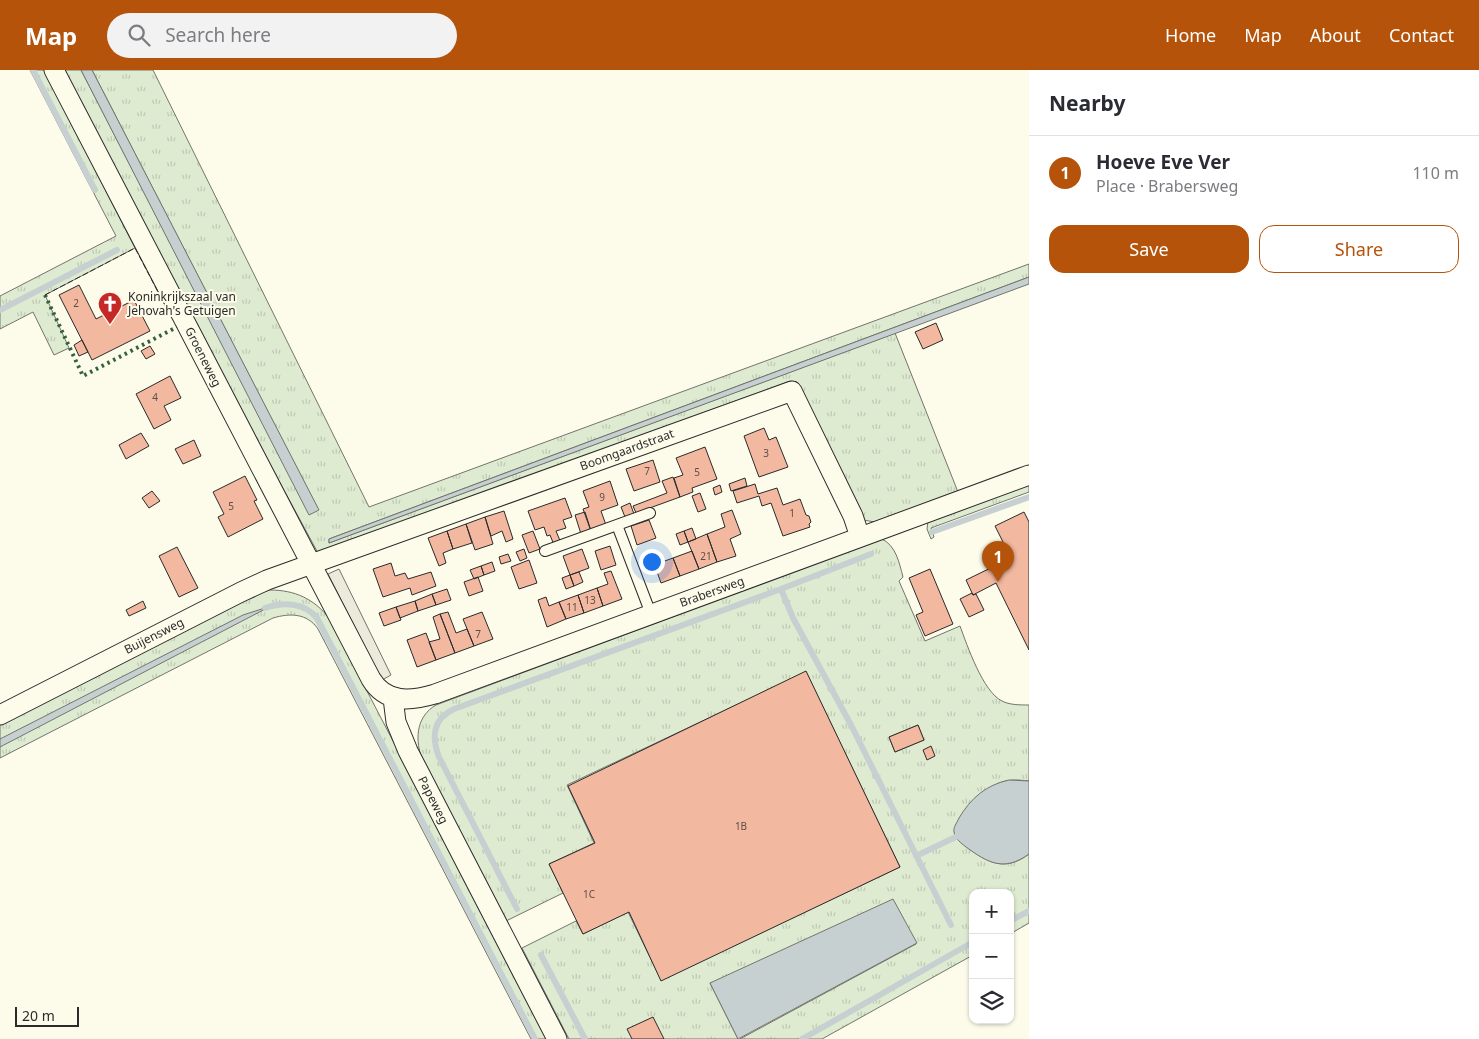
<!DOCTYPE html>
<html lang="en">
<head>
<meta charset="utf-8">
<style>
	:root { --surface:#fff; --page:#f2f2f3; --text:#2b2b33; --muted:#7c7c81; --line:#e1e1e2; --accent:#b45309 }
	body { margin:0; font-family:"Noto Sans",sans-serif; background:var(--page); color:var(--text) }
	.controls { position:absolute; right:15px; bottom:15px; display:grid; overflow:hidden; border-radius:10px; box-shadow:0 1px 4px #0004 }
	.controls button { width:45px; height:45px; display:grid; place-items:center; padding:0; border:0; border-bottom:1px solid var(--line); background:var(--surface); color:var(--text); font:25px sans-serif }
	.scale { position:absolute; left:15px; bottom:12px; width:64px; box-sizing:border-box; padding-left:5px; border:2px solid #2b2b2b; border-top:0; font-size:14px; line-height:18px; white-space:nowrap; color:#2b2b2b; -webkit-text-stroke:4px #fdfbea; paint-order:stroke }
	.you { position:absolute; left:651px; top:491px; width:18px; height:18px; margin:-12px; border:4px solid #fff; border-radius:50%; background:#1a73e8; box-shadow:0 0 0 8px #1a73e833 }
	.badge { display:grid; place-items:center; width:32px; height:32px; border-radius:50%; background:var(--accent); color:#fff; font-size:16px; font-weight:700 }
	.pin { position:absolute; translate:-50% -41px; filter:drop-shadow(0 1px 2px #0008) }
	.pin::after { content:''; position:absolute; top:26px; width:18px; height:15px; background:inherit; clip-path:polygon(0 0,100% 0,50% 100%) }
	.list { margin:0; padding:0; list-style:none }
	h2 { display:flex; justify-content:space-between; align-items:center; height:65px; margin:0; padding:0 20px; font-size:21px }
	h2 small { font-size:16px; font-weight:400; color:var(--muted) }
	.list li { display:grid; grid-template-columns:32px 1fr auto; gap:15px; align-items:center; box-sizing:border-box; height:75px; padding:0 20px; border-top:1px solid var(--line) }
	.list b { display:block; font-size:19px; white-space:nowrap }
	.list p { margin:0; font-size:16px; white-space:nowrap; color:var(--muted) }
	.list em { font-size:16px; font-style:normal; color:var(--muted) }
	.actions { display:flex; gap:10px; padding:15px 20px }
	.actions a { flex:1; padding:11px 0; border:1px solid var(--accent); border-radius:15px; text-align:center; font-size:18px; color:var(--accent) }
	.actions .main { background:var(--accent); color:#fff }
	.icon { flex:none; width:28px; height:28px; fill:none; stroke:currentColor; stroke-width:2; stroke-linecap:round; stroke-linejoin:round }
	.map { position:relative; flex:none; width:1029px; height:969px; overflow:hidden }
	header { display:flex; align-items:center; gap:30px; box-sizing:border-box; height:70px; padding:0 25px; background:var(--accent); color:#fff }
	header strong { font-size:24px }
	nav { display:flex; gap:28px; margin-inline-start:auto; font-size:18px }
	.search { width:350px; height:45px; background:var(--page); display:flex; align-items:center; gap:12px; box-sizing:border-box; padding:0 18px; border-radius:28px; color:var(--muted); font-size:19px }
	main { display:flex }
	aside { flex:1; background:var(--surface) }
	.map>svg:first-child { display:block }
</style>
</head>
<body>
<header>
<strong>Map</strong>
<div class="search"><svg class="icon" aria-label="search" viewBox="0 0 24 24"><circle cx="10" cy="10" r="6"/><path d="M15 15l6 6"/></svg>Search here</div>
<nav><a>Home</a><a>Map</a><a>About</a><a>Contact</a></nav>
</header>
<main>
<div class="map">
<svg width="1029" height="969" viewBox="0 0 1029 969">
	<defs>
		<pattern id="grass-tufts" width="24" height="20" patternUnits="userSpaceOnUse" patternTransform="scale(1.25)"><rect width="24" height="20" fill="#deebd1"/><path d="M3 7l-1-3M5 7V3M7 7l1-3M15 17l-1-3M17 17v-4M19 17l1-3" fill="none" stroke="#bfcab4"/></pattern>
	</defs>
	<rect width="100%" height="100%" fill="#fdfbea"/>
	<path fill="url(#grass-tufts)" stroke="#74746e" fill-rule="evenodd" d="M30,0H44L135,178L45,225L69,278L54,285L33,242L0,259V226L116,166Z
		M64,0H81L310,444L318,439L92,0H153L369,437L1029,194V207L329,469V473L895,263L958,422L875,452L863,450L856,441L797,312L790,311L318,483L253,363Z
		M1029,414V422L931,458L934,467L931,469L927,459L928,451Z
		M882,469C896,476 899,492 903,507L899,511L925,571L960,556C967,575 983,622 1002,631C1009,635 1021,635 1029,635V711C1020,710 1011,709 1002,712C988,716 953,746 955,763C955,769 962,773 967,777C988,793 1005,802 1029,784V853L1010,864V823H973V885L822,969H740L916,874L710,913L738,969H569L522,878L576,851L583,864L628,842L661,910L900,797L806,602L567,715L594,773L549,794L563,823L506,851L421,686C415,667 417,646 436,635ZM918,655L924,670L895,682L889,667Z
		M270,520C295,520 314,529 329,548L548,969H531L318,559C307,543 290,543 273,548L0,688V654L260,523Z"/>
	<path fill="#eceadb" stroke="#74746e" d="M339,499L391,605L382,610L328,504Z"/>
	<path fill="#c7d0d0" stroke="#74746e" d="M81,0H92L319,440L309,445Z
		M1029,207V214L329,473V469Z
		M271,536L0,677V669L243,545Z
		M1009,710L1029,711V784C1004,802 988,793 966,777C961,773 955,769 954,762C953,757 957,753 959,748C971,728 986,715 1009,710Z
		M893,829L917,873L738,969L710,913Z"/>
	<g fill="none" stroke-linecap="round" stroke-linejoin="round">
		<path stroke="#c7d0d0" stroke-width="6" d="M33,0L95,120
			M0,240L117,180
			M932,462L1029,427
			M871,484L781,519L793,548L851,655L951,855
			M265,538C283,532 304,532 317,548L535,969
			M916,786L962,764
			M517,839L439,687C431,666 433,649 454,639L781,519
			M1010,851L1029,841
			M541,885L585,969
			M802,969L973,872"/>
	</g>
	<path fill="#f2b8a0" stroke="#2b2b2b" d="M79,215L96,249L134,230L150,261L92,290L59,225Z
		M936,253L943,270L923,279L915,262Z
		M82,270L88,282L79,286L74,275Z
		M150,276L155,284L146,289L141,281Z
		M170,306L181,328L164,336L171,350L154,359L136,324Z
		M764,358L769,370L776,367L788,397L759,407L744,366Z
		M141,363L149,376L126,389L119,375Z
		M194,370L201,386L183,394L175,379Z
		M705,377L717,409L692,418L693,422L680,427L674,408L683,405L676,388Z
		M653,390L660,412L634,421L626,399Z
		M245,406L257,430L254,431L263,449L228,467L218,447L224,444L213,422Z
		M673,407L680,427L636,443L633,436L667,423L662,411Z
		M745,408L747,416L731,421L729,414Z
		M610,411L618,435L601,441L606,455L591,461L583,439L589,437L583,421Z
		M755,414L758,424L777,418L783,435L800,429L806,445L809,446L811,452L809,454L810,457L783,466L771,433L762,436L759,426L737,433L733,421Z
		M720,415L722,422L715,425L713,418Z
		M152,421L160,431L149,438L142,428Z
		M700,423L706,439L698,442L692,426Z
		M565,428L572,447L563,450L566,458L556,461L561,473L554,475L550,465L547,466L544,457L535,460L528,441Z
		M630,433L634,444L625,447L621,437Z
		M732,440L741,464L730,469L736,486L717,492L707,464L725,457L721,444Z
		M504,441L513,469L506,472L502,461L491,466L485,447Z
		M585,442L591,461L581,464L575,445Z
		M1024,442L1029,452V580L996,513L973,525L966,510L1011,488L995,456Z
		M485,447L493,474L475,480L466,454Z
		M649,450L656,468L637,475L631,456Z
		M466,454L472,473L453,479L447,461Z
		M692,458L696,469L688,472L684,461Z
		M447,461L453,479L443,483L446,493L439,496L428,468Z
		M533,461L540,479L529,483L522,465Z
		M684,461L688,472L680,475L676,464Z
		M707,464L717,492L699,499L688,472Z
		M610,476L616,495L601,500L595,481Z
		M177,477L198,518L179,527L159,486Z
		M524,479L527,488L520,491L516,482Z
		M582,479L589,498L570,505L563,486Z
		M692,481L699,499L680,506L673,488Z
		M658,482L662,492L673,488L680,506L661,513L651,485Z
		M508,484L511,491L501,494L499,487Z
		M529,490L537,513L519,519L511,497Z
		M492,492L495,501L484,505L481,496Z
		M391,493L395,506L405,503L408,509L431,502L436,516L412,525L410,518L383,527L373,499Z
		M481,496L484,505L474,509L470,500Z
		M930,499L953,554L925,566L916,545L923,542L909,508Z
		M611,501L622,529L603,536L597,518L608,514L604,503Z
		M579,502L583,512L574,516L570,505Z
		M570,505L574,516L566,519L562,508Z
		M478,507L483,521L469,526L464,512Z
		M597,518L603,536L584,543L578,525Z
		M447,519L451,530L436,535L432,524Z
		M972,523L973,525L976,524L984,540L969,547L960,529Z
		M432,524L436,535L418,541L415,531Z
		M578,525L584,543L566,549L559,532Z
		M546,527L549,536L559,532L566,549L547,557L538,530Z
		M143,531L146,538L129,546L126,540Z
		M415,531L418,541L400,548L396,537Z
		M396,537L401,550L384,556L379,543Z
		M448,542L456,563L467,559L474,576L455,583L440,544Z
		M482,542L493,569L474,576L463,549Z
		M440,544L455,583L436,590L429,572L440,569L433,547Z
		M426,563L436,590L417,597L407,570Z
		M806,601L900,797L661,911L629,842L583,864L549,794L595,773L568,716Z
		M918,655L924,670L895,682L889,667Z
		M931,676L935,686L927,690L923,680Z
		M653,947L664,969H632L627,959Z"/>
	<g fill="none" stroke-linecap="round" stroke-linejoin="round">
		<defs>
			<path id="lane" d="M617,455L651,544
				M545,481L650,443"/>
			<path id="street" d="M54,0L371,609C386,634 411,631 435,624L1029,405
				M393,628L396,652L408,681L557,969
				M0,645L241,522L267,510L792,321L853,446L860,467"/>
		</defs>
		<use href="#lane" stroke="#2b2b2b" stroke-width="12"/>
		<use href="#street" stroke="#2b2b2b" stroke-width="21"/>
		<use href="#lane" stroke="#fdfbea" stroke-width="10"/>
		<use href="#street" stroke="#fdfbea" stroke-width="19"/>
		<path stroke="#34623c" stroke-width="4" stroke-dasharray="2.5 4" stroke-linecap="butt" d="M45,225L83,306L177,257"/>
		<path stroke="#2b2b2b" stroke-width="1" stroke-dasharray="6 2.5" stroke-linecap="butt" d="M45,225L135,178L168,241"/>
	</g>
	<defs>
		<symbol id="church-pin" viewBox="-11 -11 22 30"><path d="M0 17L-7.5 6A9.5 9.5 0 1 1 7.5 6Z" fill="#c62828" stroke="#fdfbea"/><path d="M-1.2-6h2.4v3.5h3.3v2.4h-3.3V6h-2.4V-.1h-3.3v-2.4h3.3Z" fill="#fff"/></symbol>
	</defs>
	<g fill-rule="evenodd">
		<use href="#church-pin" x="96" y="220" width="28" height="38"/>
	</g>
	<g text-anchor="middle" stroke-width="4" stroke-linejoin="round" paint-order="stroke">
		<g font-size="10" fill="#5d4e48">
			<text x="76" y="237">2</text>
			<text x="155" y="331">4</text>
			<text x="766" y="387">3</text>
			<text x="647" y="405">7</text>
			<text x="697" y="406">5</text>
			<text x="602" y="431">9</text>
			<text x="231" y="440">5</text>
			<text x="792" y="447">1</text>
			<text x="706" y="490">21</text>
			<text x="590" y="534">13</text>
			<text x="572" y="541">11</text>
			<text x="478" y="568">7</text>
			<text x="741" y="760">1B</text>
			<text x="589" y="828">1C</text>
		</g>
		<g font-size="12" fill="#2b2b2b" stroke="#fdfbea" text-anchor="start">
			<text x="128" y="231">Koninkrijkszaal van<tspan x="128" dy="14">Jehovah's Getuigen</tspan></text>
		</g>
		<g font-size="12" fill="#2b2b2b" stroke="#fdfbea">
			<text transform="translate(203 287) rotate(63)" y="4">Groeneweg</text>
			<text transform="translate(627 380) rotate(-20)" y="4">Boomgaardstraat</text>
			<text transform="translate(712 522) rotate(-20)" y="4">Brabersweg</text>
			<text transform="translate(154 566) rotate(-27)" y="4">Buijensweg</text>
			<text transform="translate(433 730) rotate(63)" y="4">Papeweg</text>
		</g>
	</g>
</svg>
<div class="controls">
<button>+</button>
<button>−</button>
<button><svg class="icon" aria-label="layers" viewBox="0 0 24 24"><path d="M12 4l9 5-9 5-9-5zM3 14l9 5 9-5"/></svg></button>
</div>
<div class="scale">20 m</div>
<div class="you"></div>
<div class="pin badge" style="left:998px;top:512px">1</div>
</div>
<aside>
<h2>Nearby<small></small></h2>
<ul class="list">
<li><span class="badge">1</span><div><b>Hoeve Eve Ver</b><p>Place · Brabersweg</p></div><em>110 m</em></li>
</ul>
<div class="actions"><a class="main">Save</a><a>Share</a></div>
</aside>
</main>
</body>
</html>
